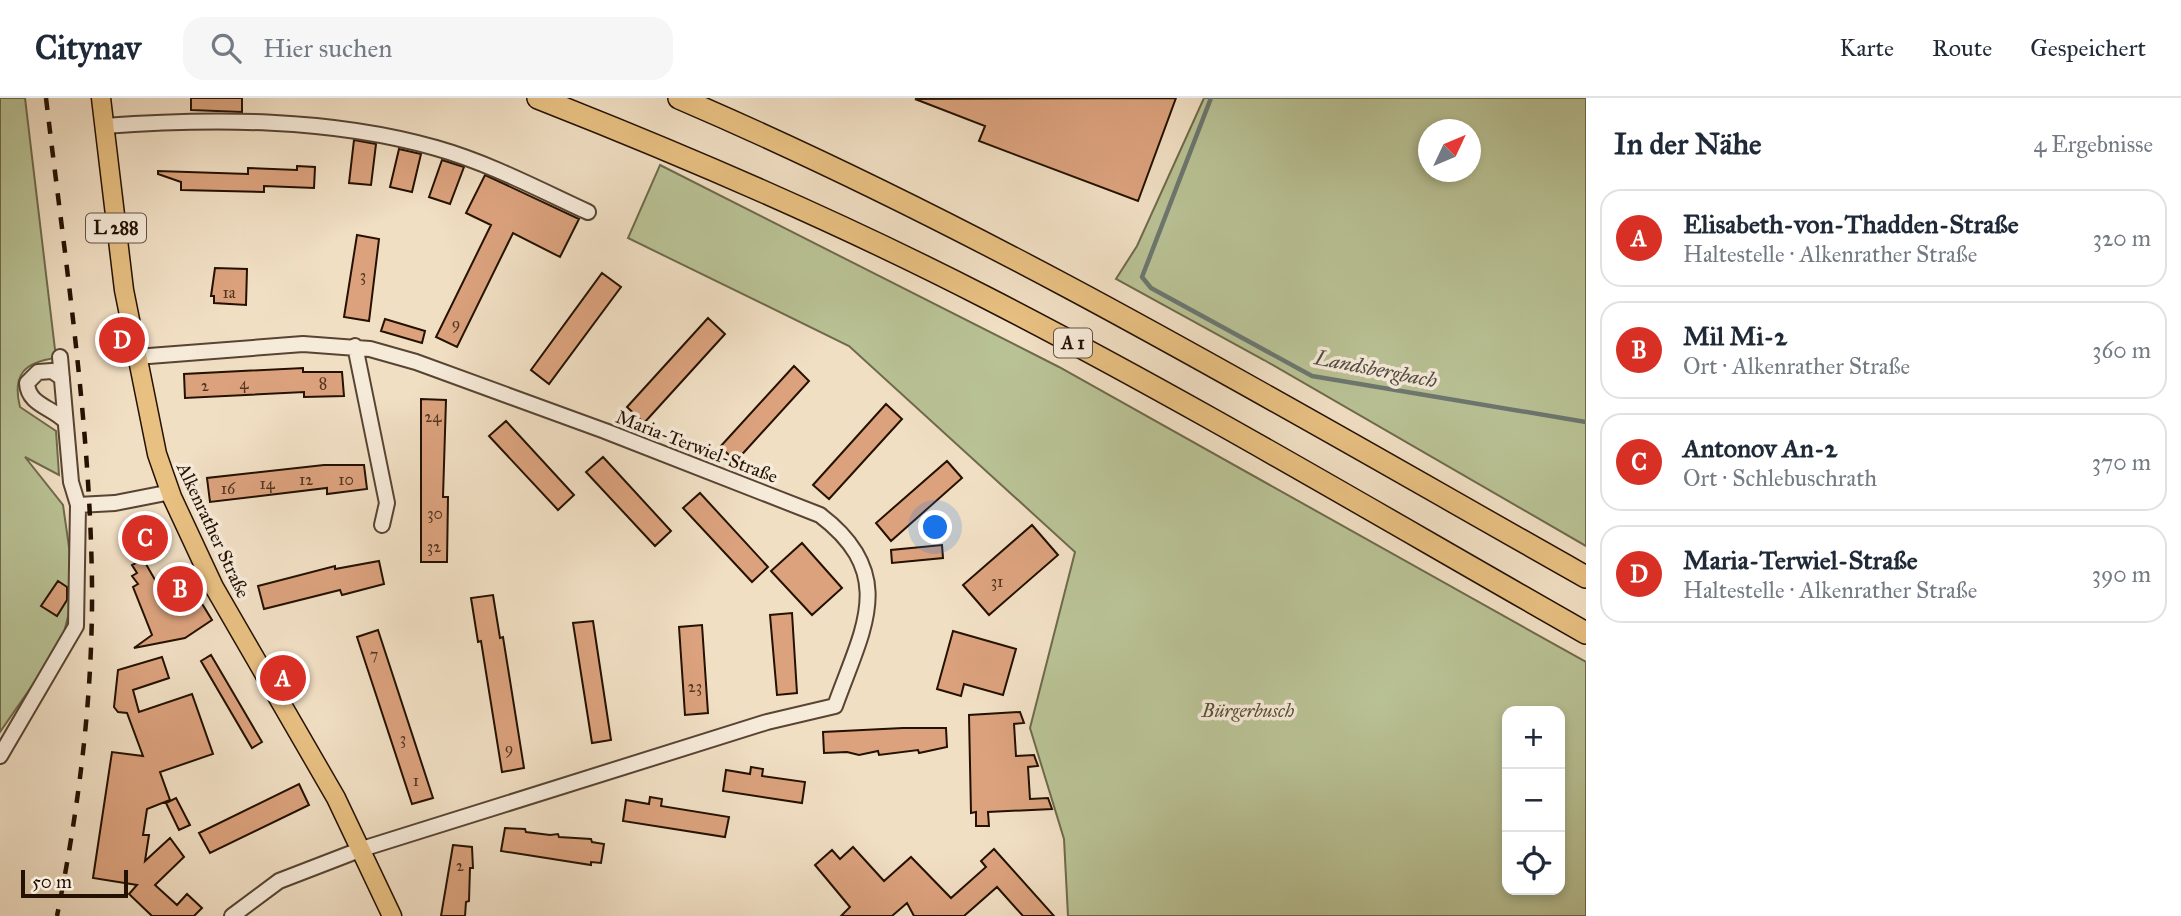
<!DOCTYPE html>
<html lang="de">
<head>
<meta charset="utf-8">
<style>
	:root { --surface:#fff; --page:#f6f6f7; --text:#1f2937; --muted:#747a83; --line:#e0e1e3; --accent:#d93025 }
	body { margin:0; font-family:"IM FELL Great Primer",serif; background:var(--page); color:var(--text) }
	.controls { position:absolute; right:21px; bottom:21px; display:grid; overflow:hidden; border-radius:14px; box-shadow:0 4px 10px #0003 }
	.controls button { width:63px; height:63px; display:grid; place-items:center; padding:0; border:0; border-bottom:2px solid var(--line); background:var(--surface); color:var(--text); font:35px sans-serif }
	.compass { position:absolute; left:1418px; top:21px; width:63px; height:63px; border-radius:50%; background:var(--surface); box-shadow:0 4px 10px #0003; rotate:46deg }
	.scale { position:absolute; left:21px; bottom:18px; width:107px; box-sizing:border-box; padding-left:7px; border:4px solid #241101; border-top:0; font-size:19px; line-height:24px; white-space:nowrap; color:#241101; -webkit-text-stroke:5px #f6ead9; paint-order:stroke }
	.you { position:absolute; left:936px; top:430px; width:24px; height:24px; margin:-18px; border:5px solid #fff; border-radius:50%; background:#1a73e8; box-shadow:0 0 0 10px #1a73e833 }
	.badge { display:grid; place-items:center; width:46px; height:46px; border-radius:50%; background:var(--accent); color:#fff; font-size:23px; font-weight:700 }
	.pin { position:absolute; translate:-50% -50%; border:4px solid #fff; box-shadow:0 2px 7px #0006 }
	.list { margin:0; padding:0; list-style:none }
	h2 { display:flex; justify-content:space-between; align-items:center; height:91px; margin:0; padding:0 28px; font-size:30px }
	h2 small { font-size:23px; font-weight:400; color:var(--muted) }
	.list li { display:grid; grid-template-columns:46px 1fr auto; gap:21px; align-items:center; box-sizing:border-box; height:98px; margin:0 14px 14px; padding:0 14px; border:2px solid var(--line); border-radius:21px }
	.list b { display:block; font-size:26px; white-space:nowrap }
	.list p { margin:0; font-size:23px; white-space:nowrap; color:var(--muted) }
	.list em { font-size:23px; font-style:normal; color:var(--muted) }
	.icon { flex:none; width:38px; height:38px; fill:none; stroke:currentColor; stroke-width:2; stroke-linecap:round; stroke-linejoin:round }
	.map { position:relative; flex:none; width:1586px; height:818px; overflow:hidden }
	header { display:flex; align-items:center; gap:42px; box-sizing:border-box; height:98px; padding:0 35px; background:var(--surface); border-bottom:2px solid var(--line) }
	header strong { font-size:33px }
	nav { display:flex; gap:38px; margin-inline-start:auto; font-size:24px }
	.search { width:490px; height:63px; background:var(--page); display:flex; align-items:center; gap:18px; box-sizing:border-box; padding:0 24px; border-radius:21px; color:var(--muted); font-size:26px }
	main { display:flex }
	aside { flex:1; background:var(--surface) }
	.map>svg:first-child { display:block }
</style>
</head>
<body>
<header>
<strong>Citynav</strong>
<div class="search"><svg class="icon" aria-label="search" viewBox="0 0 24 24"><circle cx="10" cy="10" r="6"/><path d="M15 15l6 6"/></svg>Hier suchen</div>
<nav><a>Karte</a><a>Route</a><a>Gespeichert</a></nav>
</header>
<main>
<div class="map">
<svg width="1586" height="818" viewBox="0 0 1586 818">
	<rect width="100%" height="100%" fill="#f1dfc4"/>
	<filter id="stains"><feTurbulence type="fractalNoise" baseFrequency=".00286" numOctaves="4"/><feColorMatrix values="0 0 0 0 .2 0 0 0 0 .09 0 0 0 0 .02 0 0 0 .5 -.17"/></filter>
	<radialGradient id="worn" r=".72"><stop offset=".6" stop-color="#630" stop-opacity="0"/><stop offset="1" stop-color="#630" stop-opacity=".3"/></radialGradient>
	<path fill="#b9c295" stroke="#6e6a4b" stroke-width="2" fill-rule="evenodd" d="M0,0H25L56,260C24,264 12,277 20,309L56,333L59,377L25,359L63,407L75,491L61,546L0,634Z
		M1204,0H1586V448L1264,262L1116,181L1137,148ZM1428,32H1470V74H1428Z
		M660,67L1059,269L1586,564V818H1068L1064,741L1030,630L1075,454L849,248L628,140ZM1507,613H1560V792H1507Z"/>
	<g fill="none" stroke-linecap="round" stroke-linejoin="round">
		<path stroke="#6c7770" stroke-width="4.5" d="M1211,0L1142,179L1151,190L1312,278L1586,324"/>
	</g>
	<path fill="#dba27d" stroke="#241101" stroke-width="2" d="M191,0H242V14L191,12Z
		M1176,0L1138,103L979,43L985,28L915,1Z
		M354,42L376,46L371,87L349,85Z
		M399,51L421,56L412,94L390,89Z
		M442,62L464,69L450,106L429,99Z
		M297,68L315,69L314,90L264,88V94L181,92V84L158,76V73L248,76V70L297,72Z
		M485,77L579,121L560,159L513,135L457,249L436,239L491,127L466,115Z
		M357,137L379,141L369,223L344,219Z
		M215,170L247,171L246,207L214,205V198H211Z
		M602,175L621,189L549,286L531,272Z
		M708,220L725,236L644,325L627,309Z
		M385,221L425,233L422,245L381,233Z
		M794,268L809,283L736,363L720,349Z
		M303,270V274H342L344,298L304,299V294L185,300L184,276Z
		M421,301L446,302L443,399H448L447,464H421Z
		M886,306L902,321L829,401L813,387Z
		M506,323L574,397L558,412L489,338Z
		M603,359L671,433L655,448L586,374Z
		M947,363L962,380L891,443L876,425Z
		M324,367H364L367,391L327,396V390L210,404L207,380Z
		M700,395L768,469L752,484L683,410Z
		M1032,427L1058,457L989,517L963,487Z
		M802,445L842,490L812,517L771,473Z
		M942,447L943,460L892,465L891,452Z
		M143,461L158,487L167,490L185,478L212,522L185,540L134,550L152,537L133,489L138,486L132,478L137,475L132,467Z
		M379,463L384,486L342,497L340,492L264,511L258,488L335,468V471Z
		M58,483L67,489V502L57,518L41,508Z
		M493,497L500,540L503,539L524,670L502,674L481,543L478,544L471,500Z
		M792,515L797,595L777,597L770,517Z
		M593,523L611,642L592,645L573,525Z
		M702,527L708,615L685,617L679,529Z
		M378,532L433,700L412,706L357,539Z
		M953,533L1016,551L1003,597L964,586L961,598L937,591Z
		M211,557L262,644L252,650L201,563Z
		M162,559L169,580L133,592L139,614L192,596L213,656L160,674L170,702L147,711L143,737H149L145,763L170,740L184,759L155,787L177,807L187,796L202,810L194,818H152L129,796L137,787L93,780L112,654L143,658L127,615L118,614L114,609L118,572Z
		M1020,614L1024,625L1014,626L1016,658L1034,657L1038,668L1028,669L1030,701L1048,700L1052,711L988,714L989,728H976V714L971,715L969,617Z
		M903,630H946L947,649L919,655L918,652L879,657L878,653L859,657L847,654L824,655L823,634Z
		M751,669L763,671L762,678L805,684L802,705L723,693L726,672L750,676Z
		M299,686L309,707L210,755L199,735Z
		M650,699L662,701L661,708L729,719L725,739L623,723L626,702L649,706Z
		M176,700L190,727L179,732L166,705Z
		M505,730L525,731L526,734L550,737L558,736L559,739L591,741L592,744L604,746L601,765L591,764V767L501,753Z
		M453,747L472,749L473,770H470L469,803L466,804L465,818H441Z
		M853,749L884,783L911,759L951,800L986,769L981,763L994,751L1054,818H1023L997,789L964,818H914L907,805L892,818H841L850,809L815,767L832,752L840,761Z"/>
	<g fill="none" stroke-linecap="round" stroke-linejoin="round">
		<defs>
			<path id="minor" d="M104,28C212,20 331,20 436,50C489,65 538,91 588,114
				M355,248L387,405L382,427
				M136,259L303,246L370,251L416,264L605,333L820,417C899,477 862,532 835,608L767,624L362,751L279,783L232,818
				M62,280L52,273L38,274L27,285C28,307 52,309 65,323
				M78,407L115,405L171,394
				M0,658L76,528L78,407L71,384L60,259"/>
			<path id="major" d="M101,0L124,192L157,356L172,399L214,489L336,700L392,818"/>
			<path id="highway" d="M538,0C691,60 841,125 987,200C1190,304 1387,422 1586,535
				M679,0C994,135 1288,311 1586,479"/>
		</defs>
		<use href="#minor" stroke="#574432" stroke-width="18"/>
		<use href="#major" stroke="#241101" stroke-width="21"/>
		<use href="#highway" stroke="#241101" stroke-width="24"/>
		<use href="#minor" stroke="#f6ead9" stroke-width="14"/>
		<use href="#major" stroke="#e8c082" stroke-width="18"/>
		<use href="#highway" stroke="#e8c082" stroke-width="21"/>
		<path stroke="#241101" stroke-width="4.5" stroke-dasharray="12 12" stroke-linecap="butt" d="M46,0C65,162 90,323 92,486C93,598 79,709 57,818"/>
	</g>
	<g text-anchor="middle" stroke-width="7" stroke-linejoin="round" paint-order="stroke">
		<g font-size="16" fill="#523520">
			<text x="363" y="183">3</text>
			<text x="229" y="200">1a</text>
			<text x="456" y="231">9</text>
			<text x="244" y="291">4</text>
			<text x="323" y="291">8</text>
			<text x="205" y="293">2</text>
			<text x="433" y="324">24</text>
			<text x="306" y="387">12</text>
			<text x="346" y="387">10</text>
			<text x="267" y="391">14</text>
			<text x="228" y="396">16</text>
			<text x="435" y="421">30</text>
			<text x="434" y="454">32</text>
			<text x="997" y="489">31</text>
			<text x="374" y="562">7</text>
			<text x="695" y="594">23</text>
			<text x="403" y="646">3</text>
			<text x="509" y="656">9</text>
			<text x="416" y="688">1</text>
			<text x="460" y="773">2</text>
		</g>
		<g fill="#f6ead9" stroke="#635242" stroke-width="2">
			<rect x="86" y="115.5" width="60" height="29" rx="5"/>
			<rect x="1054" y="230.5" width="38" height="29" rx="5"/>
		</g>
		<g font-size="18" font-weight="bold" fill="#241101">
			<text x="116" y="136">L 288</text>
			<text x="1073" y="251">A 1</text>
		</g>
		<g font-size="19" fill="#241101" stroke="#f6ead9">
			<text transform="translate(697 348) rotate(21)" y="7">Maria-Terwiel-Straße</text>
			<text transform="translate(214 432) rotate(65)" y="7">Alkenrather Straße</text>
		</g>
		<g font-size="19" font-style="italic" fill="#584f35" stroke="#f6ead9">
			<text x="1248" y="619">Bürgerbusch</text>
		</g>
		<g font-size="21" font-style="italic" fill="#4e4c42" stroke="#f6ead9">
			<text transform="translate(1376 271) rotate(11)" y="7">Landsbergbach</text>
		</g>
	</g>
	<rect width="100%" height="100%" filter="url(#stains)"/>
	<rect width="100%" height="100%" fill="url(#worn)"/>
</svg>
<div class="controls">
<button>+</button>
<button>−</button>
<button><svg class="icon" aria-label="locate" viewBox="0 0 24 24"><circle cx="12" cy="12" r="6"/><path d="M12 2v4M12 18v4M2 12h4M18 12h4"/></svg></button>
</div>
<svg class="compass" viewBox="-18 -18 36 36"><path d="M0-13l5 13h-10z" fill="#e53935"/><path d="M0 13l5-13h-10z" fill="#747a83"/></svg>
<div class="scale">50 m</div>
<div class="you"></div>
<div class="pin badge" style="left:283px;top:580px">A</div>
<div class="pin badge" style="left:180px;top:491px">B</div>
<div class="pin badge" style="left:145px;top:440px">C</div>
<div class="pin badge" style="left:122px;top:242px">D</div>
</div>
<aside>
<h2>In der Nähe<small>4 Ergebnisse</small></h2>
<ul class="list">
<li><span class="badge">A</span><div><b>Elisabeth-von-Thadden-Straße</b><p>Haltestelle · Alkenrather Straße</p></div><em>320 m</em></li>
<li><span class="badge">B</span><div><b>Mil Mi-2</b><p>Ort · Alkenrather Straße</p></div><em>360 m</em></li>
<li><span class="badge">C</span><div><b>Antonov An-2</b><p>Ort · Schlebuschrath</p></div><em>370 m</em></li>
<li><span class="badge">D</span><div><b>Maria-Terwiel-Straße</b><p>Haltestelle · Alkenrather Straße</p></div><em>390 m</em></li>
</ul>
</aside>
</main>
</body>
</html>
